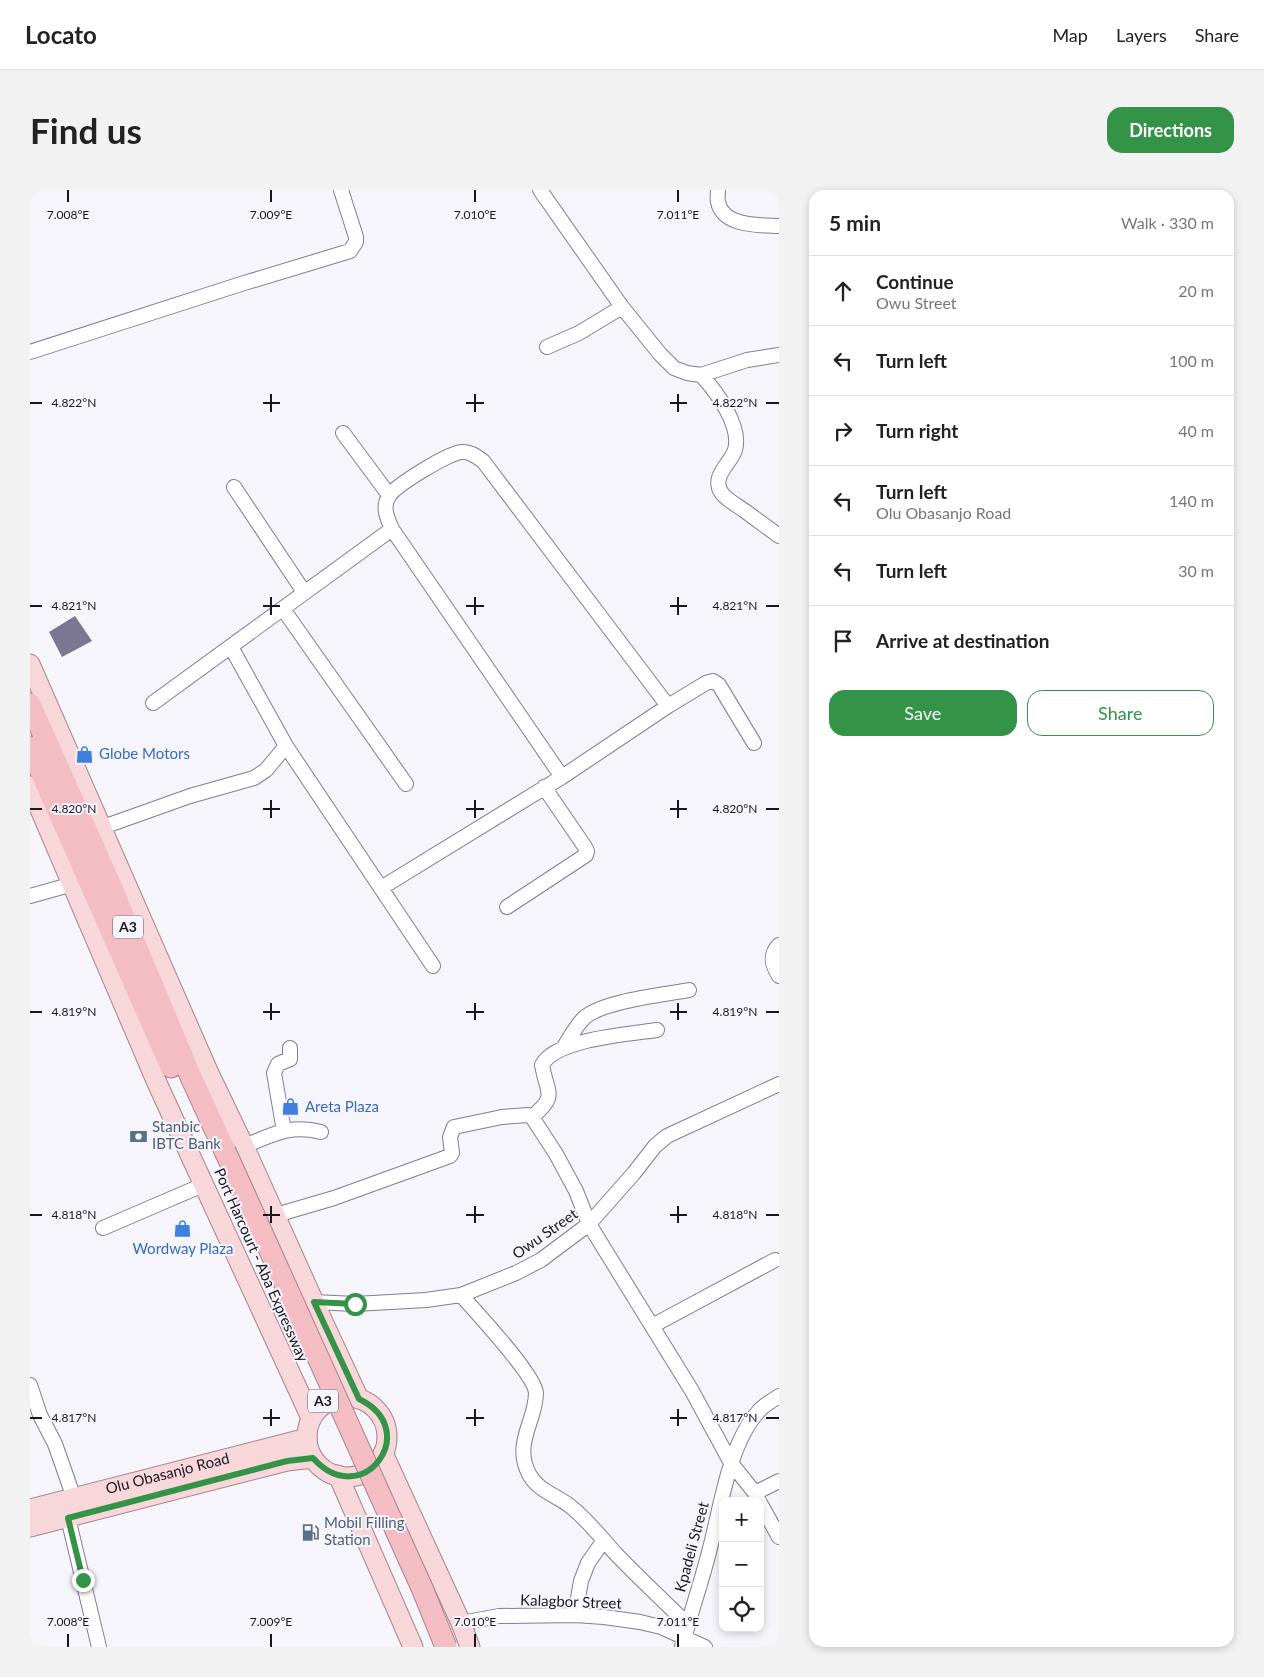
<!DOCTYPE html>
<html lang="en">
<head>
<meta charset="utf-8">
<style>
	:root { --surface:#fff; --page:#f2f2f2; --text:#222; --muted:#767676; --line:#e0e0e0; --accent:#339347 }
	body { margin:0; font-family:Lato,sans-serif; background:var(--page); color:var(--text) }
	.controls { position:absolute; right:15px; bottom:15px; display:grid; overflow:hidden; border-radius:10px; box-shadow:0 2px 8px #0003 }
	.controls button { width:45px; height:45px; display:grid; place-items:center; padding:0; border:0; border-bottom:1px solid var(--line); background:var(--surface); color:var(--text); font:25px sans-serif }
	.stop { position:absolute; width:15px; height:15px; margin:-11px; border:4px solid #339347; border-radius:50%; background:#fff }
	.stop.end { background:#339347; border-color:#fff; box-shadow:0 1px 5px #0008 }
	.list { margin:0; padding:0; list-style:none }
	h2 { display:flex; justify-content:space-between; align-items:center; height:65px; margin:0; padding:0 20px; font-size:21px }
	h2 small { font-size:16px; font-weight:400; color:var(--muted) }
	.list li { display:grid; grid-template-columns:32px 1fr auto; gap:15px; align-items:center; box-sizing:border-box; height:70px; padding:0 20px; border-top:1px solid var(--line) }
	.list b { display:block; font-size:19px; white-space:nowrap }
	.list p { margin:0; font-size:16px; white-space:nowrap; color:var(--muted) }
	.list em { font-size:16px; font-style:normal; color:var(--muted) }
	.actions { display:flex; gap:10px; padding:15px 20px }
	.actions a { flex:1; padding:11px 0; border:1px solid var(--accent); border-radius:15px; text-align:center; font-size:18px; color:var(--accent) }
	.actions .main { background:var(--accent); color:#fff }
	.icon { flex:none; width:28px; height:28px; fill:none; stroke:currentColor; stroke-width:2; stroke-linecap:round; stroke-linejoin:round }
	.map { position:relative; flex:none; width:749px; height:1457px; overflow:hidden; border-radius:15px }
	header { display:flex; align-items:center; gap:30px; box-sizing:border-box; height:70px; padding:0 25px; background:var(--surface); border-bottom:1px solid var(--line) }
	header strong { font-size:24px }
	nav { display:flex; gap:28px; margin-inline-start:auto; font-size:18px }
	.intro { display:flex; align-items:center; justify-content:space-between; box-sizing:border-box; height:120px; padding:0 30px }
	h1 { margin:0; font-size:35px }
	.button { padding:12px 22px; border-radius:15px; background:var(--accent); color:#fff; font-size:18px; font-weight:700 }
	main { display:flex; gap:30px; padding:0 30px }
	aside { flex:1; background:var(--surface); border-radius:15px; box-shadow:0 2px 8px #0003 }
	.map>svg:first-child { display:block }
</style>
</head>
<body>
<header>
<strong>Locato</strong>
<nav><a>Map</a><a>Layers</a><a>Share</a></nav>
</header>
<div class="intro"><h1>Find us</h1><a class="button">Directions</a></div>
<main>
<div class="map">
<svg width="749" height="1457" viewBox="0 0 749 1457">
	<rect width="100%" height="100%" fill="#f6f5fc"/>
	<path fill="#7b7792" d="M45,426L62,451L32,467L19,442Z"/>
	<g fill="none" stroke-linecap="round" stroke-linejoin="round">
		<defs>
			<path id="minor" d="M510,0L592,117L630,164L644,178L657,183L671,185L717,170L749,165
				M688,0C688,4 687,8 688,12C693,37 730,35 749,36
				M517,157L549,143L592,117
				M0,162L211,94L320,61L326,52V47L311,0
				M671,185C686,201 712,236 705,260C701,273 681,286 691,302C696,310 707,315 715,321C726,329 738,338 749,346
				M313,243L359,305
				M204,297L274,402
				M253,419L376,594
				M201,457L256,556L403,776
				M123,513L362,339
				M532,587L362,339C357,328 352,317 359,306C366,295 420,262 432,262C440,261 447,267 453,271L638,516
				M73,637L160,606L224,588L236,580L256,556
				M351,698L532,587L638,516L676,493L683,491L689,495L724,553
				M0,706L43,694
				M477,717L556,665L557,661L555,657L514,597
				M749,755C739,765 742,775 749,786
				M534,857C540,847 546,836 554,828C572,811 634,805 659,800
				M502,927C528,905 517,904 512,875C525,849 600,844 627,840
				M254,941L244,883L248,874L260,869V858
				M214,956C243,945 259,934 291,942
				M246,1025L304,1008L420,966L422,963L420,947L424,937L472,927L498,925L502,927L526,964L546,1001L559,1034L662,1201L701,1273L725,1303L729,1311
				M73,1038L173,995
				M431,1105C445,1121 505,1185 506,1203C506,1231 483,1253 499,1284C508,1301 526,1305 540,1316C558,1330 572,1349 587,1365C610,1389 634,1411 657,1434
				M284,1112L325,1114L396,1110L431,1105L486,1083L511,1070L559,1034L604,983L625,956L637,946L749,894
				M622,1136L745,1070
				M0,1195L10,1225L25,1254L44,1308
				M725,1303L749,1291
				M730,1313L749,1347
				M38,1328L69,1457
				M545,1425L551,1391L558,1373L574,1350
				M431,1433L469,1426L545,1425L574,1427L610,1432L631,1437L675,1457
				M652,1457C660,1424 672,1391 680,1358C691,1317 699,1254 728,1222C733,1215 742,1211 749,1206"/>
			<g id="major">
				<path d="M0,474L178,881L214,956L284,1112L329,1209"/>
				<path d="M0,596L127,893L281,1228"/>
				<circle cx="317" cy="1247" r="40"/>
				<path d="M353,1263L431,1433L440,1457"/>
				<path d="M308,1285L383,1457"/>
				<path id="s1" d="M0,1319L277,1248"/>
				<path d="M0,1337L257,1271L283,1268"/>
			</g>
			<path id="highway" d="M0,514L78,689L161,887L195,961
				M0,557L141,877"/>
		</defs>
		<use href="#minor" stroke="#807b98" stroke-width="16"/>
		<use href="#major" stroke="#a6838a" stroke-width="21"/>
		<use href="#highway" stroke="#a6838a" stroke-width="23"/>
		<use href="#minor" stroke="#fff" stroke-width="14"/>
		<use href="#major" stroke="#f8d7db" stroke-width="19"/>
		<use href="#highway" stroke="#f3bdc3" stroke-width="21"/>
		<defs>
			<path id="highway-bridge" d="M195,961L392,1398L416,1457"/>
		</defs>
		<use href="#highway-bridge" stroke="#a6838a" stroke-width="23" stroke-linecap="butt"/>
		<use href="#highway-bridge" stroke="#f3bdc3" stroke-width="21"/>
	</g>
	<g fill="none" stroke-linecap="round" stroke-linejoin="round">
		<path stroke="#339347" stroke-width="6" d="M53,1390L38,1328L257,1271L283,1268C332,1323 394,1240 329,1209L284,1112L325,1114"/>
	</g>
	<path fill="none" stroke="#181621" stroke-width="2" d="M38,0V12M241,0V12M445,0V12M648,0V12M241,204V222M445,204V222M648,204V222M0,213H12M233,213H250M436,213H454M640,213H657M736,213H749M241,407V425M445,407V425M648,407V425M0,416H12M233,416H250M436,416H454M640,416H657M736,416H749M241,610V628M445,610V628M648,610V628M0,619H12M233,619H250M436,619H454M640,619H657M736,619H749M241,813V830M445,813V830M648,813V830M0,822H12M233,822H250M436,822H454M640,822H657M736,822H749M241,1016V1033M445,1016V1033M648,1016V1033M0,1025H12M233,1025H250M436,1025H454M640,1025H657M736,1025H749M241,1219V1236M445,1219V1236M648,1219V1236M0,1228H12M233,1228H250M436,1228H454M640,1228H657M736,1228H749M38,1444V1457M241,1444V1457M445,1444V1457M648,1444V1457"/>
	<defs>
		<symbol id="shop-bare" viewBox="-9 -9 18 18"><path d="M-5-2.5h2.3a2.7 3.5 0 0 1 5.4 0H5L5.5 6h-11ZM-1.5-2.5h3a1.5 2.3 0 0 0-3 0Z" fill="#3f7fe0" stroke="#f6f5fc" stroke-width="2.5" paint-order="stroke"/></symbol>
		<symbol id="bank-bare" viewBox="-9 -9 18 18"><path d="M-6-4H6V4H-6ZM0-2.3a2.3 2.3 0 1 0 0 4.6a2.3 2.3 0 1 0 0-4.6Z" fill="#5c6f8a" stroke="#f6f5fc" stroke-width="2.5" paint-order="stroke"/></symbol>
		<symbol id="fuel-bare" viewBox="-9 -9 18 18"><path d="M-5.5-6h7V0h2V4h1.3V-2.5L3-4.5l.8-.8L6-3V5H2.5V1h-1V6h-7ZM-4.2-4.7v3.2H.2V-4.7Z" fill="#5c6f8a" stroke="#f6f5fc" stroke-width="2.5" paint-order="stroke"/></symbol>
	</defs>
	<g fill-rule="evenodd">
		<use href="#shop-bare" x="42" y="552" width="25" height="25"/>
		<use href="#shop-bare" x="248" y="904" width="25" height="25"/>
		<use href="#bank-bare" x="96" y="934" width="25" height="25"/>
		<use href="#shop-bare" x="140" y="1026" width="25" height="25"/>
		<use href="#fuel-bare" x="268" y="1330" width="25" height="25"/>
	</g>
	<g text-anchor="middle" stroke-width="4" stroke-linejoin="round" paint-order="stroke">
		<g fill="#f6f5fc" stroke="#5b5963" stroke-width="1">
			<rect x="83" y="725.5" width="30" height="23" rx="4"/>
			<rect x="278" y="1199.5" width="30" height="23" rx="4"/>
		</g>
		<g font-size="14" font-weight="bold" fill="#181621">
			<text x="98" y="742">A3</text>
			<text x="293" y="1216">A3</text>
		</g>
		<g font-size="15" fill="#366cbe" stroke="#f6f5fc" text-anchor="start">
			<text x="69" y="569">Globe Motors</text>
			<text x="275" y="922">Areta Plaza</text>
			<text x="153" y="1064" text-anchor="middle">Wordway Plaza</text>
		</g>
		<g font-size="15" fill="#4e5e75" stroke="#f6f5fc" text-anchor="start">
			<text x="122" y="942">Stanbic<tspan x="122" dy="17">IBTC Bank</tspan></text>
			<text x="294" y="1338">Mobil Filling<tspan x="294" dy="17">Station</tspan></text>
		</g>
		<g font-size="15" fill="#181621" stroke="#f6f5fc">
			<text transform="translate(515 1044) rotate(-35)" y="5">Owu Street</text>
			<text transform="translate(231 1075) rotate(66)" y="5">Port Harcourt - Aba Expressway</text>
			<text dy="5" stroke="none"><textPath href="#s1" startOffset="142">Olu Obasanjo Road</textPath></text>
			<text transform="translate(662 1357) rotate(-75)" y="5">Kpadeli Street</text>
			<text transform="translate(541 1412) rotate(2)" y="5">Kalagbor Street</text>
		</g>
	</g>
	<g font-size="12" text-anchor="middle" fill="#181621" stroke="#f6f5fc" stroke-width="4" stroke-linejoin="round" paint-order="stroke">
		<text x="38" y="29">7.008°E</text>
		<text x="241" y="29">7.009°E</text>
		<text x="445" y="29">7.010°E</text>
		<text x="648" y="29">7.011°E</text>
		<text x="44" y="217">4.822°N</text>
		<text x="705" y="217">4.822°N</text>
		<text x="44" y="420">4.821°N</text>
		<text x="705" y="420">4.821°N</text>
		<text x="44" y="623">4.820°N</text>
		<text x="705" y="623">4.820°N</text>
		<text x="44" y="826">4.819°N</text>
		<text x="705" y="826">4.819°N</text>
		<text x="44" y="1029">4.818°N</text>
		<text x="705" y="1029">4.818°N</text>
		<text x="44" y="1232">4.817°N</text>
		<text x="705" y="1232">4.817°N</text>
		<text x="38" y="1436">7.008°E</text>
		<text x="241" y="1436">7.009°E</text>
		<text x="445" y="1436">7.010°E</text>
		<text x="648" y="1436">7.011°E</text>
	</g>
</svg>
<div class="controls">
<button>+</button>
<button>−</button>
<button><svg class="icon" aria-label="locate" viewBox="0 0 24 24"><circle cx="12" cy="12" r="6"/><path d="M12 2v4M12 18v4M2 12h4M18 12h4"/></svg></button>
</div>
<div class="stop" style="left:325px;top:1114px"></div>
<div class="stop end" style="left:53px;top:1390px"></div>
</div>
<aside>
<h2>5 min<small>Walk · 330 m</small></h2>
<ul class="list">
<li><svg class="icon" aria-label="ahead" viewBox="0 0 24 24"><path d="M12 20V5M6 11l6-6 6 6"/></svg><div><b>Continue</b><p>Owu Street</p></div><em>20 m</em></li>
<li><svg class="icon" aria-label="left" viewBox="0 0 24 24"><path d="M17 20v-9H6M10 6l-5 5 5 5"/></svg><div><b>Turn left</b></div><em>100 m</em></li>
<li><svg class="icon" aria-label="right" viewBox="0 0 24 24"><path d="M7 20v-9h11M14 6l5 5-5 5"/></svg><div><b>Turn right</b></div><em>40 m</em></li>
<li><svg class="icon" aria-label="left" viewBox="0 0 24 24"><path d="M17 20v-9H6M10 6l-5 5 5 5"/></svg><div><b>Turn left</b><p>Olu Obasanjo Road</p></div><em>140 m</em></li>
<li><svg class="icon" aria-label="left" viewBox="0 0 24 24"><path d="M17 20v-9H6M10 6l-5 5 5 5"/></svg><div><b>Turn left</b></div><em>30 m</em></li>
<li><svg class="icon" aria-label="arrive" viewBox="0 0 24 24"><path d="M6 21V4h12l-3 4 3 4H6"/></svg><div><b>Arrive at destination</b></div></li>
</ul>
<div class="actions"><a class="main">Save</a><a>Share</a></div>
</aside>
</main>
</body>
</html>
